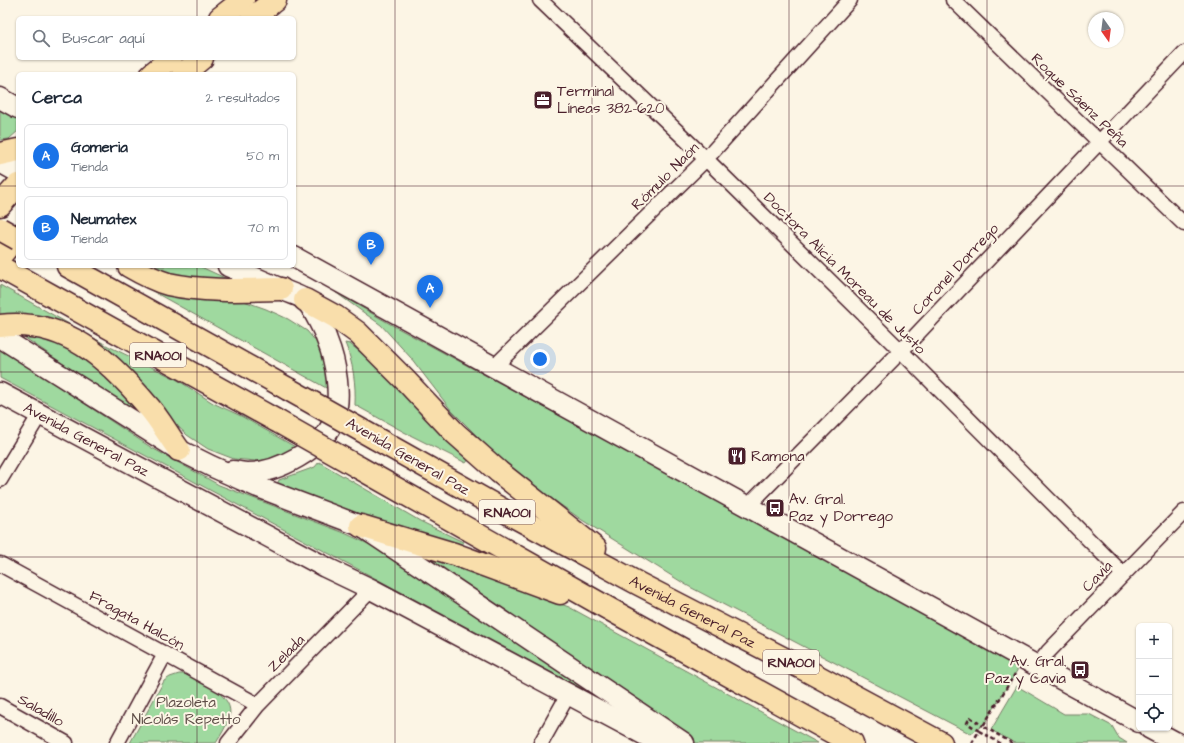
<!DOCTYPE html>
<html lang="es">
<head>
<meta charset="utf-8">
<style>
	:root { --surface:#fff; --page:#f2f2f3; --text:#1f2937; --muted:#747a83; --line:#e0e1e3; --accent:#1a73e8 }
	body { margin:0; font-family:"Architects Daughter",sans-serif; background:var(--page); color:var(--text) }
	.controls { position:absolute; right:12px; bottom:12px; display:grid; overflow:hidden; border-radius:6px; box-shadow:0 1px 3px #0004 }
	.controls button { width:36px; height:36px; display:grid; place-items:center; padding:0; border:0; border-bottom:1px solid var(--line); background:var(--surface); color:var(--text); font:20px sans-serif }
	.compass { position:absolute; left:1088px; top:12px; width:36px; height:36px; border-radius:50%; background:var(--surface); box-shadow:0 1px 3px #0004; rotate:166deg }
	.you { position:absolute; left:540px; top:359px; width:14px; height:14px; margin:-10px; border:3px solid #fff; border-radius:50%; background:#1a73e8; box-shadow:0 0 0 6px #1a73e833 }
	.badge { display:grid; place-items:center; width:26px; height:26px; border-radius:50%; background:var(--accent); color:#fff; font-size:13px; font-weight:700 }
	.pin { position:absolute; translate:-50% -33px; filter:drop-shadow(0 1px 2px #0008) }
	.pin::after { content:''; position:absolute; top:21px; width:14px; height:12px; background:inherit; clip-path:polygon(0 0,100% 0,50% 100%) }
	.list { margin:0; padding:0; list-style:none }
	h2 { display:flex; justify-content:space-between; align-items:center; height:52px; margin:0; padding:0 16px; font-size:17px }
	h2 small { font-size:13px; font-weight:400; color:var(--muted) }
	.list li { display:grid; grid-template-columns:26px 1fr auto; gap:12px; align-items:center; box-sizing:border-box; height:64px; margin:0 8px 8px; padding:0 8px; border:1px solid var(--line); border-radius:6px }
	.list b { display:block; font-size:15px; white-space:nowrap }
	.list p { margin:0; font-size:13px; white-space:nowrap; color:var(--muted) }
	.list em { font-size:13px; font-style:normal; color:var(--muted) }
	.icon { flex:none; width:22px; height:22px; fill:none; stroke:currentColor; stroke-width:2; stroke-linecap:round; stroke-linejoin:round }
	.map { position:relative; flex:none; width:1184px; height:743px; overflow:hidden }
	.search { position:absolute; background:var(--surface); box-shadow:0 1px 3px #0004; left:16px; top:16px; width:280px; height:44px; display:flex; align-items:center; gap:10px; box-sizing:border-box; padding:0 14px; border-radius:6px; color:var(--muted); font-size:15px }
	.panel { position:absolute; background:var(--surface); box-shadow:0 1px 3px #0004; left:16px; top:72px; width:280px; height:196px; border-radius:6px }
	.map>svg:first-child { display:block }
</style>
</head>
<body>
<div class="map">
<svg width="1184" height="743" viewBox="0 0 1184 743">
	<rect width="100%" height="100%" fill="#fcf5e5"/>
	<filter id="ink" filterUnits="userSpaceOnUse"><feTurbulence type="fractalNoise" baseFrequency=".025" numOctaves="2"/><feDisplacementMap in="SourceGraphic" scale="8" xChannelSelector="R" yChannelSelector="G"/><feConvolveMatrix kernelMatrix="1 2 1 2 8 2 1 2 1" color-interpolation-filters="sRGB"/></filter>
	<g filter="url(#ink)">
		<path fill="#9fd99f" stroke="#747c65" d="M0,108L18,118V131L9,139L0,140Z
			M144,266H199L238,284L170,277Z
			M0,285L108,346L176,379L213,403L241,416L297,448L279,458L256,461L234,459L208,449L187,435L168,417L132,374L0,316Z
			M145,287L190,299L241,300L266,309L288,319L307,331L323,350L330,376L328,389Z
			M335,292L392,325L1021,664L985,723L971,734L688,586L582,520L510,469L451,410L411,358L381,325Z
			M18,333L42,335L90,359L144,413L141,417Z
			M345,343L350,344L369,359L469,459L466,463L404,432L355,405C356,384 353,362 345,343Z
			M0,348L152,448L219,485L342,532L384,551L591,690L590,693L0,378Z
			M319,462L420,521L463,542V548L373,521L276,486L279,480L315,467Z
			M404,547L569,607L818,743H694Z
			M179,674H186C202,683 236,695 229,718C226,727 221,735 216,743H130L164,681L170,677Z
			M1017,686L1064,714H1089L1112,726L1119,738L1127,743H1015L991,730Z"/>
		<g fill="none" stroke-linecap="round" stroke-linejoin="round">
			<defs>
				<path id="street" d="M540,0L706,159L901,351L1123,574
					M953,0L1184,224
					M494,367L706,159L850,0
					M0,480L40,414
					M748,506L901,351L1184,53
					M0,564L258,705
					M1037,666L1048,652L1184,512
					M0,706L66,743
					M117,743L165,654
					M228,743L258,705L371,589
					M541,743L568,695"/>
				<g id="secondary">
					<path d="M0,98L18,108"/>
					<path d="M0,162L18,172"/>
					<path d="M294,257L1139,722"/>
					<path d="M228,266C247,274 267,283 286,291C292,294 301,296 305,300C312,306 324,331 327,340C336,362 342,397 334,420C323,449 277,473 247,473C242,473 237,471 232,471"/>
					<path d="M0,337L179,450L211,466L258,487L361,526L684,743"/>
					<path id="s1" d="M0,393L325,567L371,589L660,743"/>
					<path d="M1149,728L1177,743"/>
				</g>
				<path id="primary" d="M0,205L18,185
					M0,256L18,235
					M0,326C65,318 108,359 147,405C159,418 168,435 179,450"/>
				<g id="highway">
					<path d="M220,18L243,0"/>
					<path d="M252,18L275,0"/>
					<path d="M152,74L171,58"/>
					<path d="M183,74L202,58"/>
					<path d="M0,154L18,150"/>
					<path d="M68,266L288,389"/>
					<path d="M129,266C141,273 154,280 168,284C205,292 243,290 281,289"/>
					<path d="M0,267L277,421"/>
					<path d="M305,300L336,317L358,333L405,380L455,433L499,472L595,548"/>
					<path id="s2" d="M375,438L517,518L639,584L804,669L941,743"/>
					<path d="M358,467L611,610L852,743"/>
					<path d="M361,526L454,554L560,593"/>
				</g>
			</defs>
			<use href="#street" stroke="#4a1f2b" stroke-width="17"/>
			<use href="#secondary" stroke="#4a1f2b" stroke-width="23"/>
			<use href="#primary" stroke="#4a1f2b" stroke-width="25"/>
			<use href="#highway" stroke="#4a1f2b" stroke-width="25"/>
			<path stroke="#4a1f2b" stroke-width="2.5" stroke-dasharray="4 3" stroke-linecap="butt" d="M979,731L967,723L970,717L983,726
				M972,743L979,731L1000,743
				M1012,743L983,726L1015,674"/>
			<use href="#street" stroke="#fcf5e5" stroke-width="14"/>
			<use href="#secondary" stroke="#fcf5e5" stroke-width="20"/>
			<use href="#primary" stroke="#f9deab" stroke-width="22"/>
			<use href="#highway" stroke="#f9deab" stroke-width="22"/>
			<defs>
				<path id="highway-bridge" d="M0,229L18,239
					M288,389L375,438
					M277,421L358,467"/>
			</defs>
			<use href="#highway-bridge" stroke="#4a1f2b" stroke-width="25" stroke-linecap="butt"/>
			<use href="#highway-bridge" stroke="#f9deab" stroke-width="22"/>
		</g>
	</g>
	<path fill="none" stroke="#4a1f2b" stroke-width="1" stroke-opacity="0.55" d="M197,0V18M395,0V743M592,0V743M789,0V743M987,0V743M197,58V74M0,186H18M294,186H1184M197,266V743M0,372H1184M0,557H1184"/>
	<defs>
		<symbol id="office-square" viewBox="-11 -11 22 22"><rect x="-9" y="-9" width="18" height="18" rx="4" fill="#4a1f2b" stroke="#fcf5e5"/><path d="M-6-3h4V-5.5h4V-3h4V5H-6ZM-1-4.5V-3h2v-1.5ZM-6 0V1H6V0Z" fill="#fff"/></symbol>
		<symbol id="restaurant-square" viewBox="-11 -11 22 22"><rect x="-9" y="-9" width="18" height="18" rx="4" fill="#4a1f2b" stroke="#fcf5e5"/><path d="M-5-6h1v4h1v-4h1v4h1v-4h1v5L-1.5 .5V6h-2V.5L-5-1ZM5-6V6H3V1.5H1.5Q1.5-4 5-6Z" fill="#fff"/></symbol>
		<symbol id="bus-square" viewBox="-11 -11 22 22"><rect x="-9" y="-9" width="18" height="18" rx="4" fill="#4a1f2b" stroke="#fcf5e5"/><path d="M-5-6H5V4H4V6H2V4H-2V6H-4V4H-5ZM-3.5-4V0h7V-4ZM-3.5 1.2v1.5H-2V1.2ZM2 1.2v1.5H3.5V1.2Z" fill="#fff"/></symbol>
	</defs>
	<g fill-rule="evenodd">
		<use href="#office-square" x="532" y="89" width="22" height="22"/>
		<use href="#restaurant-square" x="726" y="445" width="22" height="22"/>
		<use href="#bus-square" x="764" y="497" width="22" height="22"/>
		<use href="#bus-square" x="1069" y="659" width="22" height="22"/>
	</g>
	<g text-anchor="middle" stroke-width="4" stroke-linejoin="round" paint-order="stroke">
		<g fill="#fcf5e5" stroke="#7f5f63" stroke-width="1">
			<rect x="130" y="343" width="56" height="24" rx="3"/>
			<rect x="479" y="500" width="56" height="24" rx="3"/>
			<rect x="763" y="650" width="56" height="24" rx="3"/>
		</g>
		<g font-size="14" font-weight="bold" fill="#4a1f2b">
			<text x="158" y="360">RNA001</text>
			<text x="507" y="517">RNA001</text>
			<text x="791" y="667">RNA001</text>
		</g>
		<g font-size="15" fill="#4a1f2b" stroke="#fcf5e5" text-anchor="start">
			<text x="557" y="96">Terminal<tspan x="557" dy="17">Líneas 382-620</tspan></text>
			<text x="751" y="461">Ramona</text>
			<text x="789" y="504">Av. Gral.<tspan x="789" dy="17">Paz y Dorrego</tspan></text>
			<text x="1066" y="666" text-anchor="end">Av. Gral.<tspan x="1066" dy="17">Paz y Cavia</tspan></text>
		</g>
		<g font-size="15" fill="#4a1f2b" stroke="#fcf5e5">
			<text transform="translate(1080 100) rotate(44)" y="5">Roque Sáenz Peña</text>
			<text transform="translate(665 176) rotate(-45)" y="5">Rómulo Naón</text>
			<text transform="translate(955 269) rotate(-47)" y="5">Coronel Dorrego</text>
			<text transform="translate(845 273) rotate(45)" y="5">Doctora Alicia Moreau de Justo</text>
			<text dy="5" stroke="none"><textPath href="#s1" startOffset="98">Avenida General Paz</textPath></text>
			<text transform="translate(408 456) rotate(30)" y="5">Avenida General Paz</text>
			<text transform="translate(1097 576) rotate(-46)" y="5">Cavia</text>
			<text dy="5" stroke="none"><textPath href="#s2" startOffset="362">Avenida General Paz</textPath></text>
			<text transform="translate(137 620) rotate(29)" y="5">Fragata Halcón</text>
			<text transform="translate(286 653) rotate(-45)" y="5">Zelada</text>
			<text transform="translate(41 710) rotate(30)" y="5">Saladillo</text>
		</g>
		<g font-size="15" fill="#5f4e48" stroke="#fcf5e5">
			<text x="186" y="707">Plazoleta<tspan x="186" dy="17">Nicolás Repetto</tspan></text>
		</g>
	</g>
</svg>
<div class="controls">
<button>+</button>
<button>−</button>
<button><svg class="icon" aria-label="locate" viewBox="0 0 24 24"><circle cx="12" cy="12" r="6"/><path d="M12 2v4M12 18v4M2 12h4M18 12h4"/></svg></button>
</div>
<svg class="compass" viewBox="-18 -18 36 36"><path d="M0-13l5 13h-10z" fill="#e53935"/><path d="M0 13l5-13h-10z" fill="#747a83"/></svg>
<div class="you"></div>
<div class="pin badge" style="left:430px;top:308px">A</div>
<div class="pin badge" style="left:371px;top:265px">B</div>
<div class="search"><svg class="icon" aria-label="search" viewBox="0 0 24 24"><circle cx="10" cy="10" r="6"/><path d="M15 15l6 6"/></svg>Buscar aquí</div>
<section class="panel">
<h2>Cerca<small>2 resultados</small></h2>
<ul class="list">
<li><span class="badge">A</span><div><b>Gomeria</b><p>Tienda</p></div><em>50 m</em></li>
<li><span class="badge">B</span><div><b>Neumatex</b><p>Tienda</p></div><em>70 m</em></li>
</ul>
</section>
</div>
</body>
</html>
